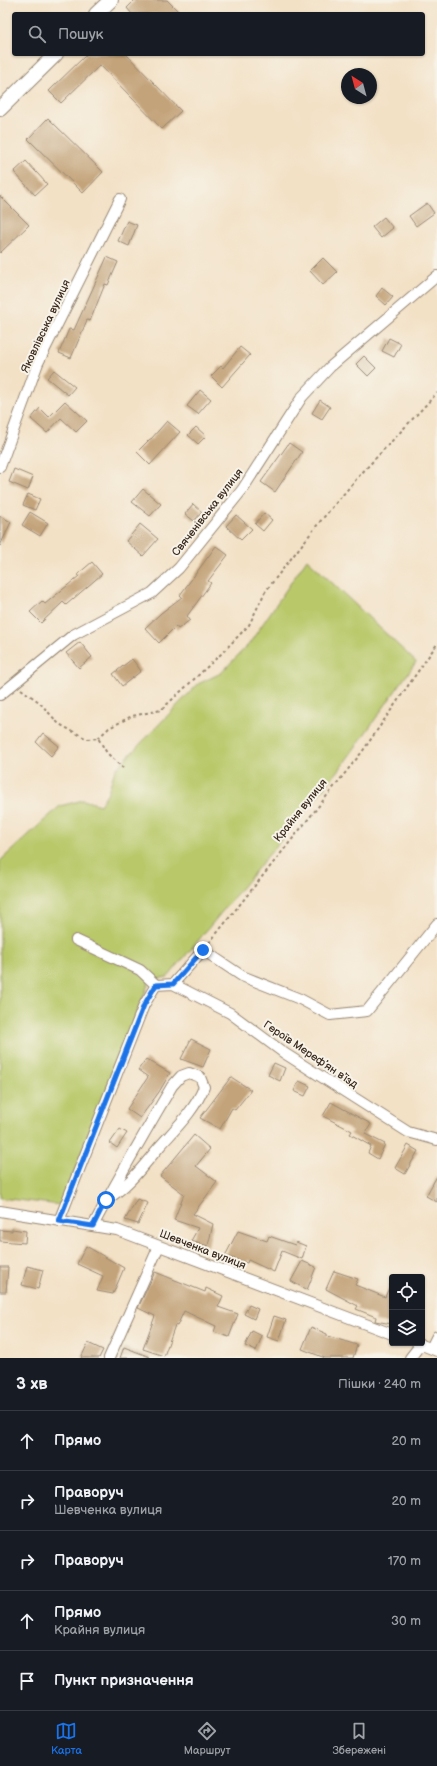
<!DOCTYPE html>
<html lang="uk">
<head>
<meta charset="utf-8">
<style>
	:root { --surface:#171b24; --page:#20242c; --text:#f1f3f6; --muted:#9ea1a6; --line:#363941; --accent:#1a73e8 }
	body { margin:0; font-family:"Balsamiq Sans",sans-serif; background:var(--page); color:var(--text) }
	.controls { position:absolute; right:12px; bottom:12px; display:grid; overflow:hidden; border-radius:4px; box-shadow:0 1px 3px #0004 }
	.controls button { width:36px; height:36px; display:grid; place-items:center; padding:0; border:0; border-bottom:1px solid var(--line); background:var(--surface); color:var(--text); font:20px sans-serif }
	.compass { position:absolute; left:341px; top:68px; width:36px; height:36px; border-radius:50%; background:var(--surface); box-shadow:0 1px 3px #0004; rotate:324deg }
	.stop { position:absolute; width:12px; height:12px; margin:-9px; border:3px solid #1a73e8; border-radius:50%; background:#fff }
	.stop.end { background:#1a73e8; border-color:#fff; box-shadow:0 1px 4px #0008 }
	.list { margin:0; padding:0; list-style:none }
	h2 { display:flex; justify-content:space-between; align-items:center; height:52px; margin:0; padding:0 16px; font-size:17px }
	h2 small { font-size:13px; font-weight:400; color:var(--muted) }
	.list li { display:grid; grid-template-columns:26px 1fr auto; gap:12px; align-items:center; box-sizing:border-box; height:60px; padding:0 16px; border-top:1px solid var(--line) }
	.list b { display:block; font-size:15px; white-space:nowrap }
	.list p { margin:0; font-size:13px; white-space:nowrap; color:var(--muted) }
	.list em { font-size:13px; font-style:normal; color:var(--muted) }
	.icon { flex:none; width:22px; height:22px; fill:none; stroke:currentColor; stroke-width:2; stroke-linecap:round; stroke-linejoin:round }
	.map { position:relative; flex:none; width:437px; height:1358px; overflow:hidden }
	.search { position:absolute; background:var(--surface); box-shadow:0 1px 3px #0004; left:12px; right:12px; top:12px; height:44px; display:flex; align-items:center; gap:10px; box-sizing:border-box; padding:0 14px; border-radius:4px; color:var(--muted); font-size:15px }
	.sheet { height:352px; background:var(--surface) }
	nav { display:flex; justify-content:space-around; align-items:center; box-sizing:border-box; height:56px; border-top:1px solid var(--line); background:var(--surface); font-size:11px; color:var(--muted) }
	nav a { display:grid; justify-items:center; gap:2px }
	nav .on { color:var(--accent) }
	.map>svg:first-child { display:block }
</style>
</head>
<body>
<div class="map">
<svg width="437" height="1358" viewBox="0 0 437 1358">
	<rect width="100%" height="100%" fill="#f7f3e8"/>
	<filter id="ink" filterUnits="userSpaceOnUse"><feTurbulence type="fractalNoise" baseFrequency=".025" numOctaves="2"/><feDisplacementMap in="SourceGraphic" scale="8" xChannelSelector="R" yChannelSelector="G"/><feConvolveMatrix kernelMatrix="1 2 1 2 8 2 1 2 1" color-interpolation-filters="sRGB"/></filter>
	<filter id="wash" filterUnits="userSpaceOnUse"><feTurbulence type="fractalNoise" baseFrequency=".012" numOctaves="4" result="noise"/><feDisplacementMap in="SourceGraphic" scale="16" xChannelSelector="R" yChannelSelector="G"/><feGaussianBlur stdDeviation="0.9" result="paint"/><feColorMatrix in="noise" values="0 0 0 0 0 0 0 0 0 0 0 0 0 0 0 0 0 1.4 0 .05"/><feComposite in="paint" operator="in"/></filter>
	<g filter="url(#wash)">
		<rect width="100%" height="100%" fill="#f3e1c6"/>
		<path fill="#b9c96b" stroke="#7a7a44" d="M307,559L416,662L339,770L168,977L150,980L61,1205L0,1198V861L60,806L83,800L100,805L108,792L115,770L198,684L221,673L249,644Z"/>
		<g id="blocks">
			<path fill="#c3a379" d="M135,0H167L181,14H132L127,8Z
				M87,54H126L181,111L162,129L100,65L61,103L49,91Z
				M48,118L103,172L83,193L28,139Z
				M26,161L47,184L35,195L14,172Z
				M0,196L29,225L0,253Z
				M427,203L434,213L416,226L409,216Z
				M384,217L393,228L381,238L372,227Z
				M127,221L137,225L129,246L118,241Z
				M107,257L118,262L108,285L105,284L90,321L87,320L71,358L59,353L69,329L74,330Z
				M323,258L337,272L323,285L310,271Z
				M382,288L393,297L386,305L376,296Z
				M389,338L401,344L394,357L382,351Z
				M240,347L250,355L222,387L211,376L221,366L223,368Z
				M364,356L376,368L368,376L356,364Z
				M54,370L75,387L68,395L47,378Z
				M200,390L211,399L198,414L187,406Z
				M320,400L330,407L322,419L312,413Z
				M65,401L87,421L76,432L61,418L47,433L31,419L40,408L49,417Z
				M167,421L180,432L150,465L137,452L150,439H151Z
				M196,427L206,436L198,444L188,435Z
				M289,443L302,452L275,492L261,482Z
				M14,469L33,477L28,490L9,482Z
				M143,489L161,504L150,516L132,502Z
				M28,494L40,499L35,510L23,505Z
				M193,504L202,512L194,521L185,514Z
				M30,512L48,523L40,536L22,525Z
				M264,513L272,520L263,531L255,524Z
				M236,515L252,529L241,540L226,526Z
				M0,516L11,522L0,546Z
				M140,524L158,539L143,556L126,541Z
				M216,546L228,555L208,581L211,583L187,616L190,620L178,629L176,626L159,643L145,628L161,613L182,597L180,595Z
				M92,562L102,574L66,605L63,602L41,623L30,612L42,601L45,604L79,576L78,574Z
				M80,642L92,657L79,668L66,653Z
				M132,659L141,671L122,686L113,674Z
				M43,733L59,746L51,756L36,742Z
				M191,1039L211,1049L203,1067L181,1059Z
				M146,1059L170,1073L159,1092L140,1118L127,1109L148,1077L138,1070Z
				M274,1063L285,1068L280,1081L268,1075Z
				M231,1077L251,1090L235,1110L232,1108L220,1129L200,1118Z
				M299,1081L310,1086L305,1096L294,1091Z
				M331,1102L371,1124L365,1134L385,1144L378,1159L368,1153L371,1146L350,1134L352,1131L323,1116Z
				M120,1129L127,1133L117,1148L110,1143Z
				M194,1135L210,1149L196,1166L217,1182L193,1214L213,1224L208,1246L191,1241L198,1228L174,1220L184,1194L160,1176Z
				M408,1145L418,1151L405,1174L395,1168Z
				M437,1176V1202L426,1196Z
				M137,1199L148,1203L138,1224L125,1220Z
				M12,1229L26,1231L25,1243L0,1241V1230L12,1231Z
				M238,1231L267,1241L269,1236L295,1245L296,1242L306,1246L302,1259L282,1251L274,1272L248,1260L247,1263L225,1256Z
				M86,1246L124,1268L113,1294L97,1291L103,1276L77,1264Z
				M302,1261L316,1267L307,1290L291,1281Z
				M27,1266L43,1270L38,1289L22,1285Z
				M0,1267H8L6,1292H0Z
				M334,1271L358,1279L355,1285L385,1297L392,1281V1324L375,1321L376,1317L356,1309L358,1306L326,1289Z
				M155,1272L205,1292L206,1288L223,1296L218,1307L238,1314L229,1337L214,1332L216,1326L184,1311L177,1326L175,1325L164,1356L143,1349L155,1316L138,1308Z
				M249,1305L258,1309L254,1319L244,1314Z
				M274,1316L286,1320L279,1341L267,1337Z
				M311,1327L327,1334V1336L357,1345L353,1358H325L302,1349Z
				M252,1331L262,1336L256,1351L245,1346Z
				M88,1343L103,1350L99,1358H81Z
				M124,1347L150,1357V1358H120Z"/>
		</g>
	</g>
	<g filter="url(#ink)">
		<use href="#blocks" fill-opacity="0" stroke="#978672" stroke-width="1"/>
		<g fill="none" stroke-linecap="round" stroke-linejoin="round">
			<defs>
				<path id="street" d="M0,467L38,363L120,199
					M0,695L73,635L152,593L179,568L242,490L302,397L330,367L437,276
					M76,940L140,970L156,985
					M173,984L203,950L242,976L300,999L330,1015L367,1011L437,924
					M0,1211L117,1230L392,1334
					M59,1221L144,1005L156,985L173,984L230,1013L284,1053L408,1132L437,1140
					M93,1226C118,1178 145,1132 172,1086L181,1076L189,1073L200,1077L204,1087C195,1110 176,1128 160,1146C143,1166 129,1186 106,1200
					M417,1343L437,1351
					M431,1348L437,1336
					M109,1358L159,1246
					M410,1358L421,1344"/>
				<path id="secondary" d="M96,14L111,0
					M0,109L56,54"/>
			</defs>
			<use href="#street" stroke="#978672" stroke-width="12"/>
			<use href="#secondary" stroke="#978672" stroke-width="16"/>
			<path stroke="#978672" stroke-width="2" stroke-dasharray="3 3" stroke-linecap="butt" d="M21,689L39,702L59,724L87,739L98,738L107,753L123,768
				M98,738L109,728L132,716L161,710L221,654L249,625L265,592L318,524L359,476L437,393
				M209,943L362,752L437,644"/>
			<use href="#street" stroke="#fff" stroke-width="10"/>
			<use href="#secondary" stroke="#fff" stroke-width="14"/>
		</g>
	</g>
	<g fill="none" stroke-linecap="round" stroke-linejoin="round" filter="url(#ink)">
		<path stroke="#1a73e8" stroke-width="5" d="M106,1200L93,1226L59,1221L144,1005L156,985L173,984L203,950"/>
	</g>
	<g text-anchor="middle" stroke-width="4" stroke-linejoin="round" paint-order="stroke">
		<g font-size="11" fill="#3b2a1e" stroke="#f7f3e8">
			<text transform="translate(45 326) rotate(-65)" y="4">Яковлівська вулиця</text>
			<text transform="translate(207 512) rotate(-52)" y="4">Свяченівська вулиця</text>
			<text transform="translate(300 810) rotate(-51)" y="4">Крайня вулиця</text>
			<text transform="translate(311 1054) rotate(34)" y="4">Героїв Мерефʼян вʼїзд</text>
			<text transform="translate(203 1249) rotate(21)" y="4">Шевченка вулиця</text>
		</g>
	</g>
</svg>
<div class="controls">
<button><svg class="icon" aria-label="locate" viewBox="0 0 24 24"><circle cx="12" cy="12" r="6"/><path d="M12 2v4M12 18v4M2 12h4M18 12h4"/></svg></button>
<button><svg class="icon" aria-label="layers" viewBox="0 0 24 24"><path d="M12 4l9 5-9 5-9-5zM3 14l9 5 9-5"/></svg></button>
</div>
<svg class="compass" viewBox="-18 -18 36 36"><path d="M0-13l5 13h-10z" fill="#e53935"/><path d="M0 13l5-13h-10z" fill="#9ea1a6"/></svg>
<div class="stop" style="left:106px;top:1200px"></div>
<div class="stop end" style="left:203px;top:950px"></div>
<div class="search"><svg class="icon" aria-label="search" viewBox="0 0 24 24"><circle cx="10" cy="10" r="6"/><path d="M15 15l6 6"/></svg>Пошук</div>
</div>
<section class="sheet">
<h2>3 хв<small>Пішки · 240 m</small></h2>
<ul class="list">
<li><svg class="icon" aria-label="ahead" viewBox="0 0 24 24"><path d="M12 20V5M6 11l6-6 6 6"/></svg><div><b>Прямо</b></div><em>20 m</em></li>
<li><svg class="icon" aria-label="right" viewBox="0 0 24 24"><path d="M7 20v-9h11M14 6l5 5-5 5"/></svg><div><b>Праворуч</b><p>Шевченка вулиця</p></div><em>20 m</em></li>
<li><svg class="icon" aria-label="right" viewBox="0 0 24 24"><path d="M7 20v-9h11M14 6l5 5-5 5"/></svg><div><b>Праворуч</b></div><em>170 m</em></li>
<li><svg class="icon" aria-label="ahead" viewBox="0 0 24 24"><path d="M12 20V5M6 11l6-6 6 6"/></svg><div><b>Прямо</b><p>Крайня вулиця</p></div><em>30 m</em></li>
<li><svg class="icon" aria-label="arrive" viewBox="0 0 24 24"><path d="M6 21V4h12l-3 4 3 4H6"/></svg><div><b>Пункт призначення</b></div></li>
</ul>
</section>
<nav>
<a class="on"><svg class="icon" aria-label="map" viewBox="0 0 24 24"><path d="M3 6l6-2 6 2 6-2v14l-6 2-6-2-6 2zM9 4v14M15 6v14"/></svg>Карта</a>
<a><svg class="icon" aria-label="directions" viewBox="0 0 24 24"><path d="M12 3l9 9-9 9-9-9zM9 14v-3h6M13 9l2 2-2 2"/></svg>Маршрут</a>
<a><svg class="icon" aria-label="saved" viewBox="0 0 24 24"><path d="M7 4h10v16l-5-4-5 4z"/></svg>Збережені</a>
</nav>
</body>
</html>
